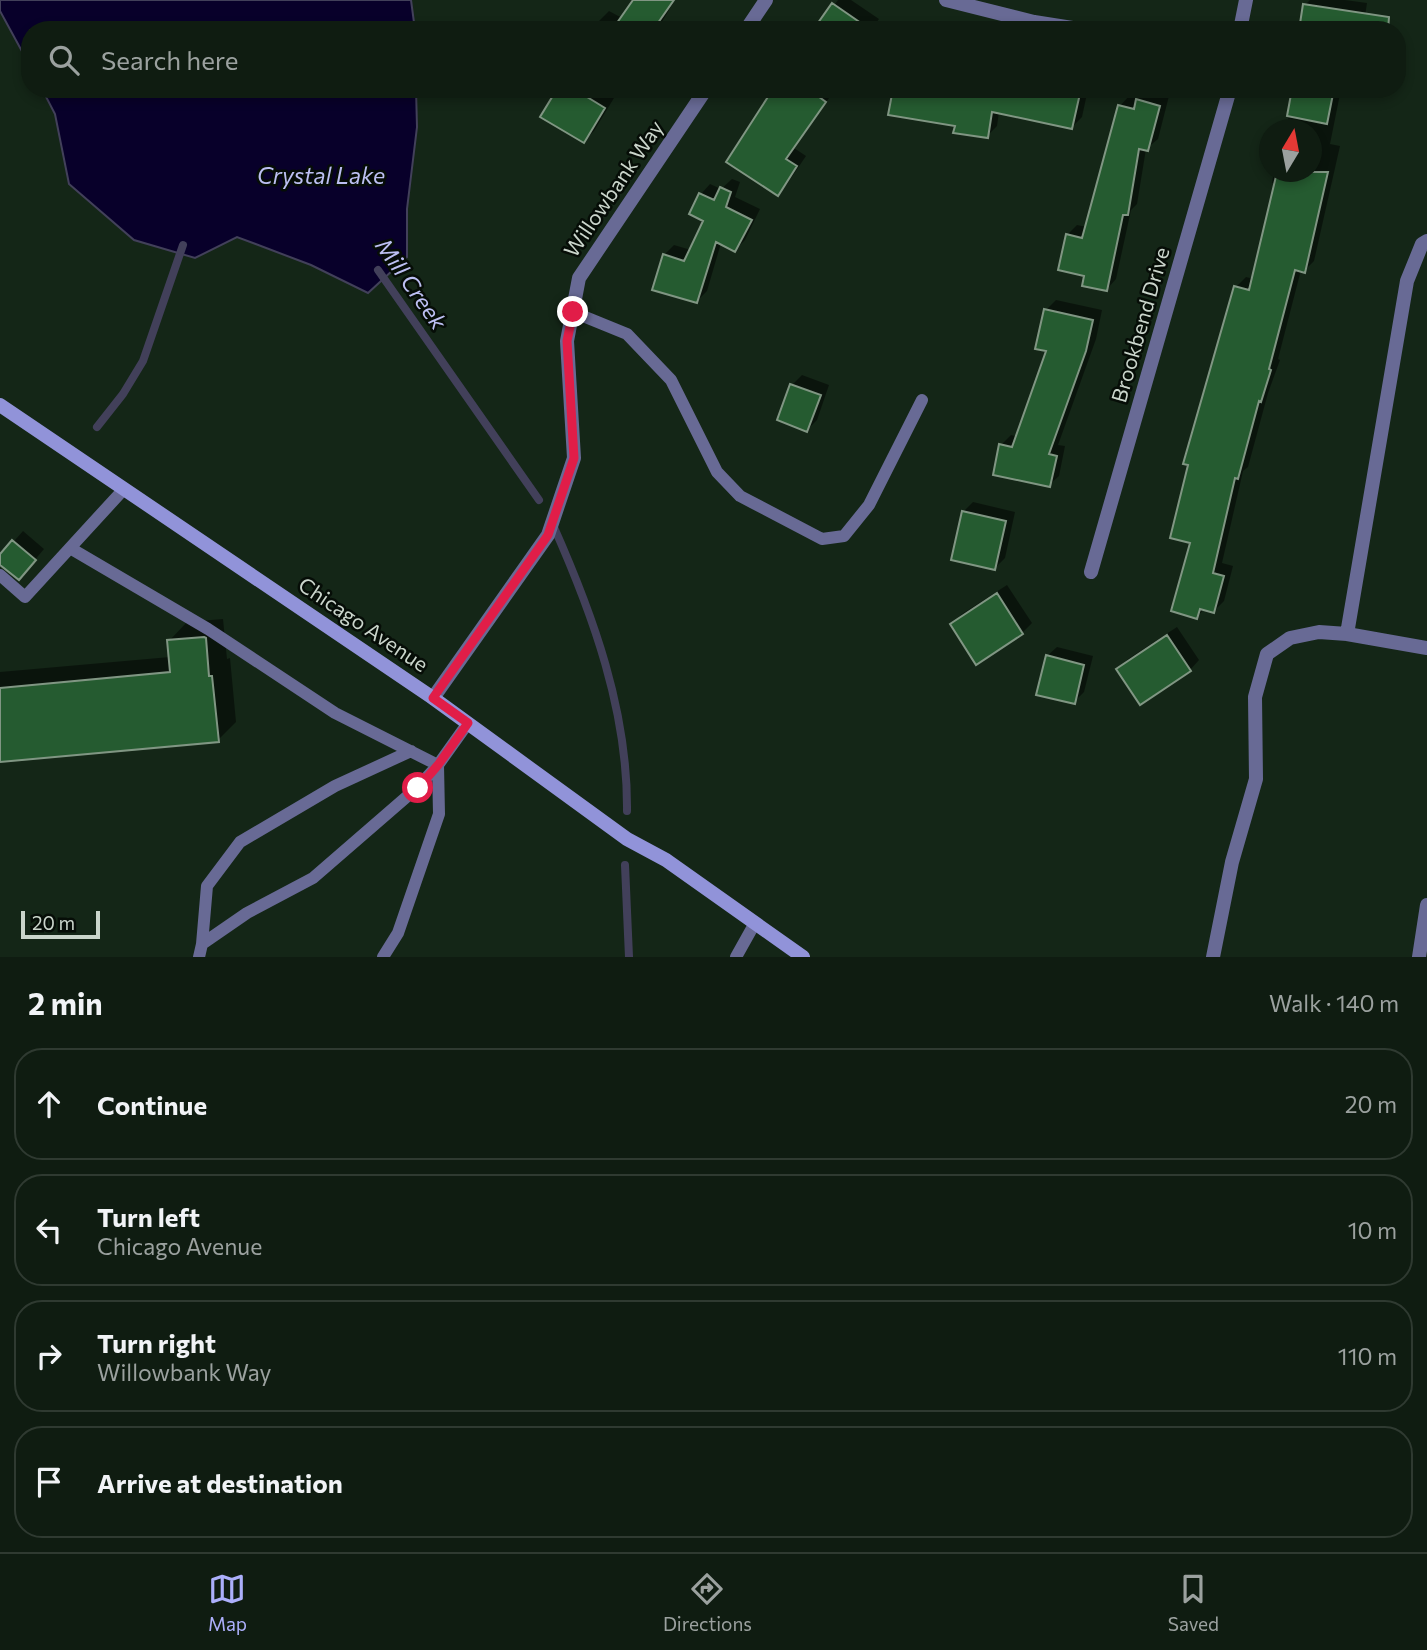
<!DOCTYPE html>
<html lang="en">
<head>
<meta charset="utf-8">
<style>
	:root { --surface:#0f1c11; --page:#1d291f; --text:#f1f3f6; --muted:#9ba19f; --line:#2f3a31; --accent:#acaffb }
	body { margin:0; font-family:Commissioner,sans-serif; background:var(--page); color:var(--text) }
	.compass { position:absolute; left:1259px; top:119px; width:63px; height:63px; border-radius:50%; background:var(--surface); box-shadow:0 4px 10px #0003; rotate:10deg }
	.scale { position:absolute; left:21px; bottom:18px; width:79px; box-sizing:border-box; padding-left:7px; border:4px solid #cad5cb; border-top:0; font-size:19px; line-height:24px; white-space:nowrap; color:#cad5cb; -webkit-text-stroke:5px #060d07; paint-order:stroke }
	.stop { position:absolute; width:21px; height:21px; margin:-16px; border:5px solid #e11d48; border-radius:50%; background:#fff }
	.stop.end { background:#e11d48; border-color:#fff; box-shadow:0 2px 7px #0008 }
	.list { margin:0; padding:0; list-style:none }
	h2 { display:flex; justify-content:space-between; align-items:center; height:91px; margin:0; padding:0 28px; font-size:30px }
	h2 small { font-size:23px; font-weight:400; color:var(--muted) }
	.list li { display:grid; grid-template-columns:46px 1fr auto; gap:21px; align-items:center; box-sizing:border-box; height:112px; margin:0 14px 14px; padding:0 14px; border:2px solid var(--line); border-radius:28px }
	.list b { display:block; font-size:26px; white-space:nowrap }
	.list p { margin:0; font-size:23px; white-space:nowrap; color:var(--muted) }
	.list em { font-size:23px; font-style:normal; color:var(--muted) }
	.icon { flex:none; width:38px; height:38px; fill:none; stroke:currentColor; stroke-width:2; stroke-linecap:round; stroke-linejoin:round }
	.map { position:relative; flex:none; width:1427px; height:957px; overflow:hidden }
	.search { position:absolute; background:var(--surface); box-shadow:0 4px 10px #0003; left:21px; right:21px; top:21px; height:77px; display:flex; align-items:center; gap:18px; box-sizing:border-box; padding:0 24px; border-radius:28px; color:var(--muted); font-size:26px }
	.sheet { height:595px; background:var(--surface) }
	nav { display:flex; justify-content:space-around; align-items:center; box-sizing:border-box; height:98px; border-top:2px solid var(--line); background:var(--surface); font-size:19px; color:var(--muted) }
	nav a { display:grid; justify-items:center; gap:4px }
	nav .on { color:var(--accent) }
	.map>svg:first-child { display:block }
</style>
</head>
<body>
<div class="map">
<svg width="1427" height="957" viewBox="0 0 1427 957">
	<rect width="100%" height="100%" fill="#142617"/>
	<path fill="#08002a" stroke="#42405a" stroke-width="2" d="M0,0H411L415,30H30V66L0,11Z
		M42,89H416L417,127L407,209V257L368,293L311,265L237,237L195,258L134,240L69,184L55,114Z"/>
	<path fill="#0007" d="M635,0H675L657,30H595L599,21L609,11L622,18Z
		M838,0H851L879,19L871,30H816Z
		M1310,0H1345L1367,3L1363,30L1305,5Z
		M559,89H600L614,98L594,131L584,141Z
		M775,89H831L834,91L794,148L806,156L787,184L778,194Z
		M894,89H1088L1082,117L1072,127L999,112L997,126L987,136Z
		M1294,89H1341L1330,144L1340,146L1314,261L1304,271L1301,270L1278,359L1280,360L1268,393L1248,467L1243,471L1222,563L1233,566L1224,601L1214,611L1205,608L1197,617L1192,542L1236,287L1246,277L1254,279L1276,184L1272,183L1274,172H1312V130H1286Z
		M1148,90L1169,96L1158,139L1146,149L1137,204L1131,210L1116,279L1107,289L1086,274L1067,235L1077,225L1087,227L1120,106L1129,96L1139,98Z
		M732,179L740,182L735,197L760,209L745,240L735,250L721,243L707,291L697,301L664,255L674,245L691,250L706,221L701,194L710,184L721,189Z
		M1056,300L1102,310L1096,339L1058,445L1065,446L1059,476L1049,485L1001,445L1011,435L1018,437L1048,350L1046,310Z
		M802,375L829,385L817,420L807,430L792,385Z
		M973,502L1015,512L1005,558L995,568L963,512Z
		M23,531L44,549L28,568L0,563V557Z
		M1007,585L1032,623L1022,633L977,662L952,624L962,614Z
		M223,619L227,659L230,658L236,722L218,740L0,760V672L170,657L169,641L187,622Z
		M1177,627L1199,660L1190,670L1118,669L1128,659Z
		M1057,647L1093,656L1084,692L1074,702L1047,656Z"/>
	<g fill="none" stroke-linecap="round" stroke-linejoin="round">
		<path stroke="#42405a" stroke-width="8" d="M378,270L539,500
			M97,427L123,394L143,361L183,245
			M553,525C593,615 628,711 627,811
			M625,865L629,957"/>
	</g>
	<path fill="#255b30" stroke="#809683" stroke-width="2" d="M633,0H674L653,30H612Z
		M832,3L871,30H813Z
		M1303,4L1389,17L1388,30H1299Z
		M557,89H574L605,108L584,143L540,117Z
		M773,89H808L826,102L786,159L797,166L778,196L726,162Z
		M893,89H1081L1072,129L992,112L988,138L953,133L955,126L888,115Z
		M1292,89H1334L1327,124L1287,116Z
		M1136,99L1160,106L1148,151L1139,149L1128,215H1123L1107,291L1082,286L1084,276L1058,270L1066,234L1082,238L1118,105L1134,109Z
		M1277,172H1328L1305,273L1295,270L1269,369L1271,370L1261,402L1259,401L1238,479L1235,478L1213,573L1224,576L1214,613L1200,609L1197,619L1171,611L1190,543L1170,538L1188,465L1183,464L1234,286L1249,290Z
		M720,187L731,192L726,207L752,220L735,252L716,242L697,303L652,290L663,254L684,261L703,221L689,214L699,193L714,200Z
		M1044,309L1093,320L1086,351L1049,454L1057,456L1050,487L993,475L999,444L1012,447L1046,351L1035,349Z
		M790,384L821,395L807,432L777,420Z
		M962,511L1006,521L995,570L951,560Z
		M12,540L36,560L19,580L0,565V554Z
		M997,593L1023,634L976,665L950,624Z
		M1167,635L1191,671L1140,705L1116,669Z
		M204,637L206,638L209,676H212L219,742L0,762V688L170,672L167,640Z
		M1046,655L1084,665L1075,704L1036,695Z"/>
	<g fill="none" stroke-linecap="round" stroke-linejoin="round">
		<path stroke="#686a95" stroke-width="12" d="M573,312L627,334L671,380L717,472L740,496L822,539L844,536L869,505L922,400
			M70,548L208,629L335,713L438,765L468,723
			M0,575L25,597L124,489
			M202,944L207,886L240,842L335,786L411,751
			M199,957L202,944L247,913L313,878L418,787L438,765
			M383,957L398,933L439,814L438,765
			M736,957L755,923"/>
		<path stroke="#686a95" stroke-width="14" d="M946,0L1034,22L1085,30
			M746,30L766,0
			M1240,30L1246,0
			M1091,572L1230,89
			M1347,634L1407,281L1422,244L1427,241
			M433,698L548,535L574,458L567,341L579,278L706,89
			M1213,957L1232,862L1256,779L1255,697L1267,654L1290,638L1319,632L1347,634L1427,648
			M1419,957L1427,905"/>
		<path stroke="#9193d9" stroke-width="14" d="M0,405L433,698L627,839L666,860L803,957"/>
	</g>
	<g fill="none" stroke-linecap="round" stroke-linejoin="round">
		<path stroke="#e11d48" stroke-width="9" d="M418,788L438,765L468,723L433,698L548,535L574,458L567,341L573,312"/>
	</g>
	<g text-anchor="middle" stroke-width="5" stroke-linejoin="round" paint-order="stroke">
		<g font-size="21" fill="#cad5cb" stroke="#060d07">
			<text transform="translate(614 189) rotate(-56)" y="7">Willowbank Way</text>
			<text transform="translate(1141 325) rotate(-74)" y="7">Brookbend Drive</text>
			<text transform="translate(363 625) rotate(34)" y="7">Chicago Avenue</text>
		</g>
		<g font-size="23" font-style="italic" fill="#bcbff2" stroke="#060d07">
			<text x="321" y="184">Crystal Lake</text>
			<text transform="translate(411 284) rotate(55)" y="8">Mill Creek</text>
		</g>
	</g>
</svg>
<svg class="compass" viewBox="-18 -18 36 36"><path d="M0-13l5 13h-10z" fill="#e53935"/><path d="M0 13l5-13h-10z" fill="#9ba19f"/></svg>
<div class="scale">20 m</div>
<div class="stop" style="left:418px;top:788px"></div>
<div class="stop end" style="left:573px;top:312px"></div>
<div class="search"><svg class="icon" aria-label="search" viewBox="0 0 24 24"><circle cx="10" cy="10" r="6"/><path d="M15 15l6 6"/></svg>Search here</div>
</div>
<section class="sheet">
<h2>2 min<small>Walk · 140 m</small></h2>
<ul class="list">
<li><svg class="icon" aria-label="ahead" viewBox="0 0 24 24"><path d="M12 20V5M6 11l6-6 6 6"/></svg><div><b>Continue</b></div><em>20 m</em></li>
<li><svg class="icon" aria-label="left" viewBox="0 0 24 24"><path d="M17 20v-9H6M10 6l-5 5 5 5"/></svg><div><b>Turn left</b><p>Chicago Avenue</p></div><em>10 m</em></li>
<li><svg class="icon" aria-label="right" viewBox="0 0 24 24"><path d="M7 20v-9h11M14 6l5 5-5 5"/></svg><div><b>Turn right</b><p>Willowbank Way</p></div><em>110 m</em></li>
<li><svg class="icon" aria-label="arrive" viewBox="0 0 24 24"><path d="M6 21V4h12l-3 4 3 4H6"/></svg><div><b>Arrive at destination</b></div></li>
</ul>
</section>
<nav>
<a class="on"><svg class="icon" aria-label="map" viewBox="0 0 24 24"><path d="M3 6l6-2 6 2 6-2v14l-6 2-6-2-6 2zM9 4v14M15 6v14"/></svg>Map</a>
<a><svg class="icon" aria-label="directions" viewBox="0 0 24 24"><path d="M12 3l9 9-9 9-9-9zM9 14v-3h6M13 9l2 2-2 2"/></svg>Directions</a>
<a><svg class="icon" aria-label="saved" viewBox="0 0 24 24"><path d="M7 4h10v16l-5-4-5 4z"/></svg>Saved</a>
</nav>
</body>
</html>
